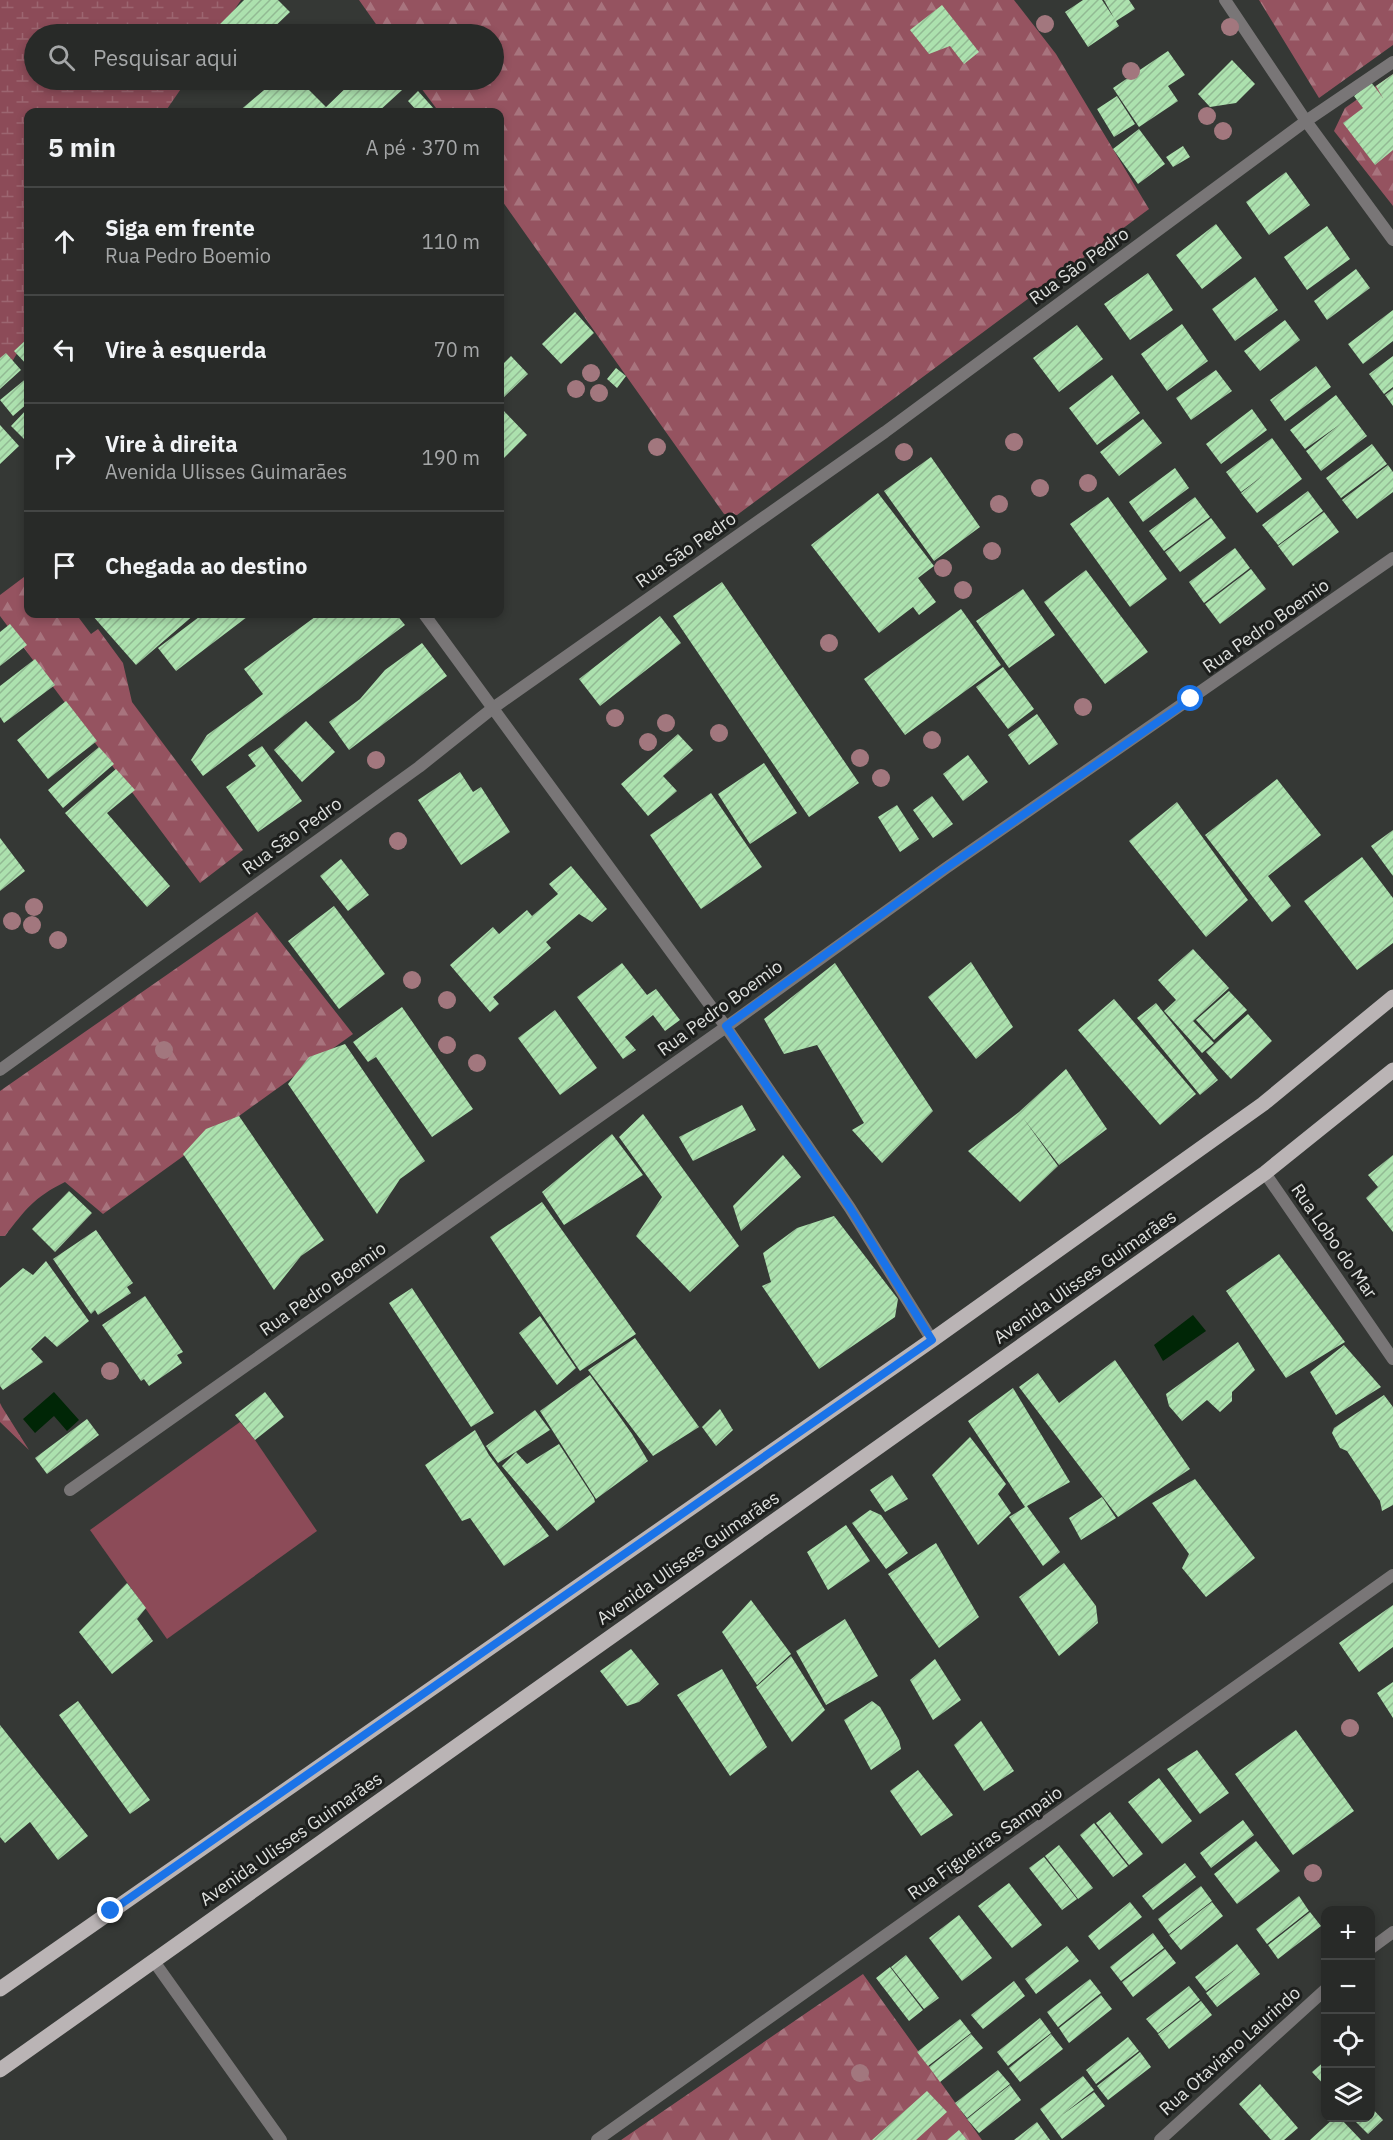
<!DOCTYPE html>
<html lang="pt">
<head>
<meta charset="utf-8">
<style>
	:root { --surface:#282a28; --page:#343634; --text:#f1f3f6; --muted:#a5a7a8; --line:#444645 }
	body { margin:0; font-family:"IBM Plex Sans",sans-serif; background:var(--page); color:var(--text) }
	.controls { position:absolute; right:18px; bottom:18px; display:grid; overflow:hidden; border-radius:12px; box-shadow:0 3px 9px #0003 }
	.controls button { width:54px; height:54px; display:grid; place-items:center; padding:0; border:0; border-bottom:2px solid var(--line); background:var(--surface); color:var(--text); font:30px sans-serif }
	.stop { position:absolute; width:18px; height:18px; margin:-14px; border:4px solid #1a73e8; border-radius:50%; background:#fff }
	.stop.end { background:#1a73e8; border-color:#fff; box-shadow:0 2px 6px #0008 }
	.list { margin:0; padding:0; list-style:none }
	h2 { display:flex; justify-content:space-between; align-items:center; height:78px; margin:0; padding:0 24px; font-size:26px }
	h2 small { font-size:20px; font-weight:400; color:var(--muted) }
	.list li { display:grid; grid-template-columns:39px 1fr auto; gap:18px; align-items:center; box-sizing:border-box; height:108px; padding:0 24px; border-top:2px solid var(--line) }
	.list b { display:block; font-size:22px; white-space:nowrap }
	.list p { margin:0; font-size:20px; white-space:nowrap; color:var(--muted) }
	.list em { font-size:20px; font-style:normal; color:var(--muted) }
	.icon { flex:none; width:33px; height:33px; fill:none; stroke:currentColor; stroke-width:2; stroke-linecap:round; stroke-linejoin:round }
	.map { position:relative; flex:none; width:1393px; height:2140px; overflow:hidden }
	.search { position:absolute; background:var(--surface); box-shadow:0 3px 9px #0003; left:24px; top:24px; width:480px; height:66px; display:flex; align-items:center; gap:15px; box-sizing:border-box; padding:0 21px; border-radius:33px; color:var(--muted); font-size:22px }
	.panel { position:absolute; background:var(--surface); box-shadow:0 3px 9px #0003; left:24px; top:108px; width:480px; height:510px; border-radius:12px }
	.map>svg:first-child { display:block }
</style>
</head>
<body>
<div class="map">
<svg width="1393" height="2140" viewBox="0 0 1393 2140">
	<defs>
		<pattern id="forest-firs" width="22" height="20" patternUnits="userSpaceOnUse" patternTransform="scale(1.5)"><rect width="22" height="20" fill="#955360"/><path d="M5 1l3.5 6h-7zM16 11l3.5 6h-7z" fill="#a8747e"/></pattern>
		<pattern id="wetland-marsh" width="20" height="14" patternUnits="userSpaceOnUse" patternTransform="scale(1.5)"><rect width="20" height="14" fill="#8c4b58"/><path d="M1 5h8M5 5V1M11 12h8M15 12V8" fill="none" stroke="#9c6570"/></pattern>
		<pattern id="building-hatch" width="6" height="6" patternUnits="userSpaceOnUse" patternTransform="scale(1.5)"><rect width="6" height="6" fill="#ace1ae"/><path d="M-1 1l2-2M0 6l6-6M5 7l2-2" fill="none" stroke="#92ba93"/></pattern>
	</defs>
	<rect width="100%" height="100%" fill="#353835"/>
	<path fill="#8c4b58" d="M240,1422L255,1440L317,1531L167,1639L90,1530Z"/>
	<path fill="url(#forest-firs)" d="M359,0H1014L1056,54L1149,209L737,515L724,514L500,198V112H439L415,80H494V34H383Z
		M1259,0H1393V45L1319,98Z
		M1393,74V206L1334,131L1345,108Z
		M28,574V614H76L91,634L98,629L123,663L132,702L243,850L200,883L0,616V595Z
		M257,912L353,1034L103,1214L65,1182C33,1198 26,1209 5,1236H0V1091Z
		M0,1403L2,1407L29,1450L0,1422Z
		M863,1974L982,2140H621Z"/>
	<path fill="url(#wetland-marsh)" d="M0,0H241L218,34H34V80H187L165,112H28V335L0,382Z"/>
	<path fill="#002606" d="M1193,1315L1206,1331L1163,1361L1154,1345Z
		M54,1392L79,1420L67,1431L54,1416L35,1433L23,1419Z"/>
	<path fill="url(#building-hatch)" d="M244,0H278L290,12L267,34H210Z
		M1083,0H1102L1114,18L1104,0H1129L1135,9L1116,21L1119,26L1088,47L1065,12Z
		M942,5L979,52L964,64L950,46L929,54L910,30Z
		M1168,51L1185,75L1168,86L1178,101L1139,127L1113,88Z
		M1232,60L1255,84L1236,103L1210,107L1198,94Z
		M1393,74V150L1375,165L1343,123L1363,108L1354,96L1371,82L1383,98L1376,86Z
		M276,80H299L326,107L354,80H413L378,112H238Z
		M418,91L436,111L434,112H418L408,101Z
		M1117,96L1135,124L1114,137L1097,109Z
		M1139,129L1165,164L1138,184L1113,149Z
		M1183,146L1190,157L1173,167L1166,157Z
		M1286,172L1310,205L1269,235L1246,202Z
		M1216,224L1242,258L1202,289L1176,255Z
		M1327,226L1350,259L1307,290L1284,257Z
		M1356,269L1370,288L1327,320L1314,301Z
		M1148,273L1173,310L1130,340L1104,304Z
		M1255,277L1278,310L1235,341L1212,309Z
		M1393,310V341L1363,364L1348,344Z
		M575,312L594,333L561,364L542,344Z
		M1285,320L1300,340L1260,371L1244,351Z
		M1182,324L1208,361L1167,391L1141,354Z
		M1077,325L1103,359L1059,392L1033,358Z
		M28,338V366L14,351Z
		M6,353L21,370L0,389V358Z
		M511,356L528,374L500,401V367Z
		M1393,356V387L1384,394L1369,374Z
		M1316,366L1331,387L1285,421L1270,400Z
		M616,368L626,376L617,388L607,379Z
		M1216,370L1232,391L1191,420L1176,398Z
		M1112,375L1140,413L1097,445L1069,408Z
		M28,377V403L13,416L0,400Z
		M1393,389V406L1385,395Z
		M1336,395L1367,436L1321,471L1306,451L1339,425L1305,449L1290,430Z
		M500,407L527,435L500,462Z
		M28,408V441L27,442L11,426Z
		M1252,409L1267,430L1221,464L1206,444Z
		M1143,419L1162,443L1119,476L1100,452Z
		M0,425L19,446L0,464Z
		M1272,438L1302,479L1257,513L1241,493L1264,475L1241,492L1226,472Z
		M1372,444L1387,464L1341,498L1326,478Z
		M931,457L980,527L934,561L884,491Z
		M1388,465L1393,472V492L1357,519L1342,500Z
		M1175,468L1189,488L1143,522L1129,502Z
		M1308,491L1323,511L1278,545L1262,525Z
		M878,493L934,566L918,578L936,602L919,615L913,607L879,633L811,545Z
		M1108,497L1167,579L1130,607L1070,524Z
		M1195,497L1210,517L1164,551L1149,531Z
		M1324,512L1339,532L1293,566L1278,546Z
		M1211,518L1226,538L1180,572L1165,552Z
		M1235,548L1250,568L1204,603L1189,582Z
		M1251,569L1266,589L1220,624L1205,604Z
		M1086,570L1148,652L1105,684L1044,602Z
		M722,582L859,783L809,817L673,616Z
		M1023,589L1055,635L1009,668L976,621Z
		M961,609L1001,665L905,735L864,679Z
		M93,614H195L136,665L92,615Z
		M203,614H251L176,671L158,648Z
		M319,614H396L405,625L203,776L191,760L207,735L263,694L244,669Z
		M660,616L681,643L600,706L579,679Z
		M10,624L27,645L0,666V632Z
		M422,643L447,676L349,750L329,722L360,699L385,670Z
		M35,659L55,685L4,723L0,717V686Z
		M1003,667L1034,709L1008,729L976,687Z
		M66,701L97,741L48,779L17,740Z
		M1037,714L1058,744L1029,765L1008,735Z
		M306,721L335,752L302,782L274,750Z
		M678,734L693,750L663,776L677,791L648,816L621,784Z
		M262,746L302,801L258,832L226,787L256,766L248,755Z
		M99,747L114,764L63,808L48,790Z
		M968,755L988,782L963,801L943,774Z
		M764,763L797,813L750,844L718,794Z
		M116,769L135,790L107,813L170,886L147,907L65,813Z
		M460,772L473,792L481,787L510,832L461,865L418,800Z
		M1277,779L1321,835L1268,876L1291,906L1272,922L1205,835Z
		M711,793L762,867L701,909L650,835Z
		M932,796L953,824L933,838L913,810Z
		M1177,802L1248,900L1206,937L1129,841Z
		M897,805L919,839L900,852L878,817Z
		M1393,830V876L1371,846Z
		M0,838L25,871L0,891Z
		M1362,857L1393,898V943L1357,970L1304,901Z
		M341,859L369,895L348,911L320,876Z
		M571,866L607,909L592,922L579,914L546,942L551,948L493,997L499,1004L490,1012L450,965L493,927L499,934L527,910L532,916L558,894L549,884Z
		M334,906L385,974L339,1009L288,941Z
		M1193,949L1229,988L1193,1021L1214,1043L1202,1053L1164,1011L1176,1000L1158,980Z
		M971,962L1013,1027L976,1059L928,997Z
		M622,963L647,995L656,989L680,1020L665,1031L653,1015L625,1037L636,1050L623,1059L577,997Z
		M835,963L933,1111L882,1163L852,1130L864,1123L817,1045L784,1054L764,1019Z
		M1229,991L1247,1010L1214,1040L1196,1020Z
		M1114,999L1196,1094L1160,1125L1078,1030Z
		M1156,1003L1218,1080L1200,1095L1137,1018Z
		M402,1007L473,1109L432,1137L376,1057L368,1062L353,1042Z
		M555,1010L597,1068L560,1095L518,1038Z
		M1248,1014L1272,1041L1231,1079L1206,1052Z
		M345,1044L425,1161L400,1179L377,1214L288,1084L309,1057Z
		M1066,1069L1107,1129L1059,1165L1023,1118L1058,1166L1020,1202L968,1151L1019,1112Z
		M742,1105L756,1130L693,1161L679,1137Z
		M643,1114L739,1246L690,1292L636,1236L662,1197L619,1137Z
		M239,1116L324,1240L301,1256L274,1290L183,1154L206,1129Z
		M612,1134L643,1175L564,1225L542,1192Z
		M783,1155L801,1177L741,1231L733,1206Z
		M1393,1155V1232L1366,1198L1378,1187L1368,1175Z
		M69,1191L92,1213L55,1252L32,1229Z
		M542,1202L636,1334L580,1371L490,1237Z
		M834,1216L898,1299L895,1317L819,1369L762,1286L771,1282L763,1253L797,1228Z
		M96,1230L133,1283L127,1287L131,1293L98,1315L95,1310L91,1314L53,1259Z
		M1279,1254L1345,1342L1286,1378L1226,1291Z
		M46,1261L89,1321L57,1347L45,1336L31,1349L43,1362L3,1390L0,1386V1288L23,1268L33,1275Z
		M412,1288L494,1413L471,1427L389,1303Z
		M145,1296L183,1352L177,1355L182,1363L149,1386L144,1379L141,1381L102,1325Z
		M540,1316L576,1368L557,1385L519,1333Z
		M635,1338L699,1427L653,1456L588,1370Z
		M1238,1342L1255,1370L1232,1392V1401L1220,1412L1207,1400L1182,1421L1169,1406L1166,1394Z
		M1344,1345L1381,1387L1336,1415L1310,1372Z
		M1115,1360L1190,1469L1118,1517L1019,1387L1038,1373L1059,1403Z
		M590,1375L632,1434L648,1461L596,1499L540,1411Z
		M1013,1388L1070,1482L1027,1506L1060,1552L1043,1566L1009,1517L1025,1507L968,1421Z
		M265,1392L284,1417L255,1440L235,1415Z
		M1384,1395L1393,1407V1505L1382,1511L1380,1501L1347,1451L1340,1448L1332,1433L1334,1428Z
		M720,1409L733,1430L716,1446L702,1427Z
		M535,1410L550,1430L498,1463L486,1446Z
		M87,1419L99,1435L47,1474L35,1458Z
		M475,1430L489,1455L549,1536L504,1566L470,1518L462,1521L425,1465Z
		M970,1437L1006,1484L998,1494L1011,1513L978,1545L932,1475Z
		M559,1444L594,1498L595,1502L557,1531L502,1466L516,1452L527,1464Z
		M892,1475L908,1499L885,1512L870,1490Z
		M1195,1479L1255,1558L1206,1597L1182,1568L1189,1554L1152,1503Z
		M1102,1497L1116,1518L1081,1540L1069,1518Z
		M870,1510L881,1515L908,1553L886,1569L852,1523Z
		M846,1525L870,1561L828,1590L807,1552Z
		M936,1543L979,1617L939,1648L888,1574Z
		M1064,1563L1096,1606L1098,1623L1059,1656L1019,1597Z
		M127,1583L146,1608L137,1619L153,1641L112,1674L79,1632Z
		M751,1600L791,1654L757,1685L722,1632Z
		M1393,1605V1647L1359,1672L1339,1643Z
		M845,1619L878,1676L826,1705L796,1651Z
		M631,1649L659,1684L639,1702L627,1706L600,1671Z
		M791,1656L825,1710L792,1742L756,1687Z
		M935,1659L961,1700L933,1720L910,1680Z
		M722,1669L767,1747L730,1776L677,1695Z
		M1393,1682V1718L1377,1693Z
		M78,1701L150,1800L130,1814L59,1715Z
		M872,1701L880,1707L899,1740L901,1749L871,1770L844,1720Z
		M981,1721L1014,1771L984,1791L954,1745Z
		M0,1725L88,1836L58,1860L30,1822L5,1843L0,1837Z
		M1296,1730L1354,1811L1293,1855L1235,1774Z
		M1197,1750L1229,1793L1200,1814L1167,1769Z
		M918,1770L953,1815L921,1836L890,1791Z
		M1159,1778L1192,1821L1162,1844L1128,1802Z
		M1110,1812L1143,1854L1129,1865L1096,1823Z
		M1243,1820L1254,1835L1211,1868L1200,1853Z
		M1094,1823L1128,1866L1113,1877L1080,1835Z
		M1256,1841L1280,1871L1237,1904L1214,1874Z
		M1059,1845L1093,1888L1078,1899L1045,1856Z
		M1044,1857L1077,1899L1062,1910L1029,1868Z
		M1185,1863L1196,1877L1153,1910L1142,1896Z
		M1009,1883L1042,1925L1012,1948L978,1906Z
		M1201,1886L1212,1901L1169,1934L1158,1919Z
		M1299,1896L1309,1911L1267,1944L1256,1929Z
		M1130,1902L1142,1917L1099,1950L1088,1936Z
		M1212,1902L1223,1916L1181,1950L1169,1935Z
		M1310,1912L1321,1926L1278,1959L1268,1945Z
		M959,1915L992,1958L962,1981L929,1938Z
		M1153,1933L1164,1948L1121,1981L1110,1967Z
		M1237,1944L1260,1974L1217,2007L1206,1993L1237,1968L1206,1991L1195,1977Z
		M1067,1946L1079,1961L1036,1994L1025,1979Z
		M1165,1949L1176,1963L1133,1997L1122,1982Z
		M906,1955L939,1998L924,2009L891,1967Z
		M890,1967L923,2010L909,2021L876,1978Z
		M1090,1979L1101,1993L1058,2027L1047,2012Z
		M1014,1981L1025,1996L983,2029L971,2015Z
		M1189,1986L1200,2000L1158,2033L1146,2019Z
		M1101,1995L1112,2009L1069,2043L1059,2028Z
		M1201,2001L1212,2015L1169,2049L1158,2034Z
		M1040,2018L1051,2033L1008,2066L997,2052Z
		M960,2019L971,2033L928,2066L917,2052Z
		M971,2034L983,2048L940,2082L929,2067Z
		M1051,2034L1063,2049L1020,2082L1009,2068Z
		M1128,2037L1139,2051L1096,2084L1086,2070Z
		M1140,2052L1151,2067L1108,2100L1097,2086Z
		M1326,2060V2087L1312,2072Z
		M998,2070L1010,2084L967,2118L955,2103Z
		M1083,2076L1094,2090L1062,2115L1094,2092L1105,2106L1062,2139L1040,2109Z
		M1260,2084L1298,2128L1284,2140H1271L1239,2104Z
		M1010,2085L1021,2100L979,2133L967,2119Z
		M927,2091L947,2112L916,2140H872Z
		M1370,2106L1383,2120L1368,2134L1352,2118H1370Z
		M1334,2118H1340L1361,2140H1310Z
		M1037,2122L1050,2140H1014Z
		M959,2130L967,2140H947Z"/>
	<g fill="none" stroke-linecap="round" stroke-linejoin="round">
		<path stroke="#797677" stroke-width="12" d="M1225,0L1306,121L1393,240
			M424,614L726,1027L850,1208L932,1340
			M0,1070L419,767L493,708L885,432L1306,121L1393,62
			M1265,1173L1393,1359
			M70,1490L726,1027L946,868L1393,558
			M1370,1949L1393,1932
			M153,1960L281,2140
			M597,2140L1393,1575
			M1160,2140L1326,1989"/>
		<path stroke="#bab4b5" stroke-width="15" d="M0,1989L932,1340L1263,1104L1393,997
			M0,2070L1265,1173L1393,1070"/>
	</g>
	<g fill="#a2777e">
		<circle cx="1045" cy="24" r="9"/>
		<circle cx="1230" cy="27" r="9"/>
		<circle cx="1131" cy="71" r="9"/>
		<circle cx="1207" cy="116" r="9"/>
		<circle cx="1223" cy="131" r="9"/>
		<circle cx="591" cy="373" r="9"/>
		<circle cx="576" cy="389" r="9"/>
		<circle cx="599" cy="393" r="9"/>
		<circle cx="1014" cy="442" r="9"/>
		<circle cx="657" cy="447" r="9"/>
		<circle cx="904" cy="452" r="9"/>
		<circle cx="1088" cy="483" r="9"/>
		<circle cx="1040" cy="488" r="9"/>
		<circle cx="999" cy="504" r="9"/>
		<circle cx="992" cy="551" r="9"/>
		<circle cx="943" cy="568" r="9"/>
		<circle cx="963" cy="590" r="9"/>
		<circle cx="829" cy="643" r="9"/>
		<circle cx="1083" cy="707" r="9"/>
		<circle cx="615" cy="718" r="9"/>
		<circle cx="666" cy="723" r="9"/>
		<circle cx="719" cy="733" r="9"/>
		<circle cx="932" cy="740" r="9"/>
		<circle cx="648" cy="742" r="9"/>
		<circle cx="860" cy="758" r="9"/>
		<circle cx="376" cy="760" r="9"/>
		<circle cx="881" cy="778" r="9"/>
		<circle cx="398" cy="841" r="9"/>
		<circle cx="34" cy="907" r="9"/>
		<circle cx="12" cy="921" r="9"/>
		<circle cx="32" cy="925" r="9"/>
		<circle cx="58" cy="940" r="9"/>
		<circle cx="412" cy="980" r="9"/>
		<circle cx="447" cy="1000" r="9"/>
		<circle cx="447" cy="1045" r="9"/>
		<circle cx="164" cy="1050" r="9"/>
		<circle cx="477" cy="1063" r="9"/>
		<circle cx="110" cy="1371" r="9"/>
		<circle cx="1350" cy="1728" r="9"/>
		<circle cx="1313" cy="1873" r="9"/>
		<circle cx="860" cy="2073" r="9"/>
	</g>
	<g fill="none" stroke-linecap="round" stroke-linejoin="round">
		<path stroke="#1a73e8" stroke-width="8" d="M111,1911L932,1340L850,1208L726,1026L946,868L1191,699"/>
	</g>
	<g text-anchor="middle" stroke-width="6" stroke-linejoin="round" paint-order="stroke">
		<g font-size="18" fill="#dfe1df" stroke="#1d1f1d">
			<text transform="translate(1079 266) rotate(-36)" y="6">Rua São Pedro</text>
			<text transform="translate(686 550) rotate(-35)" y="6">Rua São Pedro</text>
			<text transform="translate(1266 626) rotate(-35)" y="6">Rua Pedro Boemio</text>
			<text transform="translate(292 836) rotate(-36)" y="6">Rua São Pedro</text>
			<text transform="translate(720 1008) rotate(-36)" y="6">Rua Pedro Boemio</text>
			<text transform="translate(1334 1241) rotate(55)" y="6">Rua Lobo do Mar</text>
			<text transform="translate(1085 1277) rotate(-35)" y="6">Avenida Ulisses Guimarães</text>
			<text transform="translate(323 1289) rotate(-35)" y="6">Rua Pedro Boemio</text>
			<text transform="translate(688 1558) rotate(-35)" y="6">Avenida Ulisses Guimarães</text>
			<text transform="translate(291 1839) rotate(-35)" y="6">Avenida Ulisses Guimarães</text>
			<text transform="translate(985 1843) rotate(-35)" y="6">Rua Figueiras Sampaio</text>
			<text transform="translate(1230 2051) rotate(-42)" y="6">Rua Otaviano Laurindo</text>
		</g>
	</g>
</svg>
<div class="controls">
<button>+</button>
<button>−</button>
<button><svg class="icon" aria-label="locate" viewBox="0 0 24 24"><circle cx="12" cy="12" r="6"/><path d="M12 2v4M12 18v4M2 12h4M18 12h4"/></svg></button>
<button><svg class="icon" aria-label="layers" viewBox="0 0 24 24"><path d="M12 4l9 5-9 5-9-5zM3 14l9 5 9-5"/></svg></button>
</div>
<div class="stop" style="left:1191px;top:699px"></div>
<div class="stop end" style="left:111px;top:1911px"></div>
<div class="search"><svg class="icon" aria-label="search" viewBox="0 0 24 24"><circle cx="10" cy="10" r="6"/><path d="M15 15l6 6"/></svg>Pesquisar aqui</div>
<section class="panel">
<h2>5 min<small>A pé · 370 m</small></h2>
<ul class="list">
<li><svg class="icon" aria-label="ahead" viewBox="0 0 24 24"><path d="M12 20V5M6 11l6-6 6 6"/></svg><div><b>Siga em frente</b><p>Rua Pedro Boemio</p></div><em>110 m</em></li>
<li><svg class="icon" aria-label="left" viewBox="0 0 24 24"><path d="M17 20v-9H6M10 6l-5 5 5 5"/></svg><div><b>Vire à esquerda</b></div><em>70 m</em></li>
<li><svg class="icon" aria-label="right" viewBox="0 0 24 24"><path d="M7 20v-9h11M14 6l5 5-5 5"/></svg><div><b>Vire à direita</b><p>Avenida Ulisses Guimarães</p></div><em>190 m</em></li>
<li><svg class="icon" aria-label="arrive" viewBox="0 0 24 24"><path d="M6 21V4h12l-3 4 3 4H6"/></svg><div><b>Chegada ao destino</b></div></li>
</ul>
</section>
</div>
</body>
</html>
